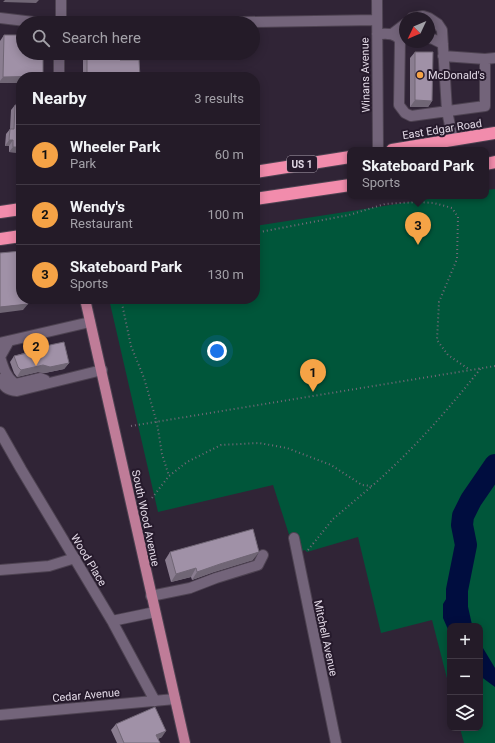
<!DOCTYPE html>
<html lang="en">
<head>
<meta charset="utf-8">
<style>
	:root { --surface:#241b28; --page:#2c2430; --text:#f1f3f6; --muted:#a3a1a8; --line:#413945; --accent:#f5a346 }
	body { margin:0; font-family:Roboto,sans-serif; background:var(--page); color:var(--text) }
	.controls { position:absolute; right:12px; bottom:12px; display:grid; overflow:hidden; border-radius:8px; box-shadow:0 2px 10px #0003 }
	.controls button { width:36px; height:36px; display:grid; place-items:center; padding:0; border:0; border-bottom:1px solid var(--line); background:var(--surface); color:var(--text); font:20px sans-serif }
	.compass { position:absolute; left:399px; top:12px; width:36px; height:36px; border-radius:50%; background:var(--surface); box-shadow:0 2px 10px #0003; rotate:226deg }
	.you { position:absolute; left:217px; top:351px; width:14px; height:14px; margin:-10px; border:3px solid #fff; border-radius:50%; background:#1a73e8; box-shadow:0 0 0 6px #1a73e833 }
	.badge { display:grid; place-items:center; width:26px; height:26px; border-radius:50%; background:var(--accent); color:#111; font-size:13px; font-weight:700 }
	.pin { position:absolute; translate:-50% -33px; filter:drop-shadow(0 1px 2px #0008) }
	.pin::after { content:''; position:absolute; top:21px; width:14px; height:12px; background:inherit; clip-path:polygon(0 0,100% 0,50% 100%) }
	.popup { position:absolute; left:347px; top:147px; width:142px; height:52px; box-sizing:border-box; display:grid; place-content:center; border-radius:8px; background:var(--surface); filter:drop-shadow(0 1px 3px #0005); font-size:13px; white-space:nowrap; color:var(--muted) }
	.popup b { font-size:15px; color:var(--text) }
	.popup::after { content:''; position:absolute; left:50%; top:100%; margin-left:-8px; border:8px solid transparent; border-top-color:var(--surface) }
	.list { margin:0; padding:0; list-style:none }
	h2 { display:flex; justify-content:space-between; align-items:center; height:52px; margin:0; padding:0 16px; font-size:17px }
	h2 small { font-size:13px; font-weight:400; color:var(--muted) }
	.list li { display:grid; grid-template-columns:26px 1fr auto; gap:12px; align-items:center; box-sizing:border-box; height:60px; padding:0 16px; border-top:1px solid var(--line) }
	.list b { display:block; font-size:15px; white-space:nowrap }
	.list p { margin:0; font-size:13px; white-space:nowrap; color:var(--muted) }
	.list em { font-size:13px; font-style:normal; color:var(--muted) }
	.icon { flex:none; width:22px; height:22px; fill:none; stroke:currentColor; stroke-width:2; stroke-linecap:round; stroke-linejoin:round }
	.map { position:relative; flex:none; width:495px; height:743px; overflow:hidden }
	.search { position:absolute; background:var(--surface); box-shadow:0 2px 10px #0003; left:16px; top:16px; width:244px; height:44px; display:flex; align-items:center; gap:10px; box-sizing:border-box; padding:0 14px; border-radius:22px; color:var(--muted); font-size:15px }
	.panel { position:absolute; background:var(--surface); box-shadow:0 2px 10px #0003; left:16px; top:72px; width:244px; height:232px; border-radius:16px }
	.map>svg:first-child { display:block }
</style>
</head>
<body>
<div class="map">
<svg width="495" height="743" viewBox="0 0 495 743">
	<rect width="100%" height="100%" fill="#302436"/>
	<path fill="#00563a" d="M495,189V743H464L460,728H480V626H450V690L432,620L381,633L358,537L307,552L305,550L295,553L273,485L158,512L109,299H255V226L448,196H486V190Z"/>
	<path fill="#000d3f" d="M459,578L461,611L470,626H450V634L443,618V604Z
		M480,643L495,668V687L480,676Z"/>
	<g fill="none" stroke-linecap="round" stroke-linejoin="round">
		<path stroke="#000d3f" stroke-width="22" d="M461,626L457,608V590L466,545L462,525L463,516L471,500L495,465"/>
		<defs>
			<path id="minor" d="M377,0L378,150
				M0,18L42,23
				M412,18L423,16L429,18
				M429,18L438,24L442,30L447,111L453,140
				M61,23V0
				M182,23L376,20
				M377,34C386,34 394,32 400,40L399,105L405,113L411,116L485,106V59
				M392,34L405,24
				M429,38L433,39L443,44
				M443,56L485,59L495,58
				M59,77V53
				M9,341L0,357C3,367 6,377 15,384L40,378L45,380
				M0,343L90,322
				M0,379C4,387 7,390 17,391L102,370
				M0,432L21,469L112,621L155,701
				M294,538L336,743
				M0,570L49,566L75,558
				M151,596L190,588L216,578L258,565L263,555
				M112,621L155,612
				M0,715L175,699"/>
			<path id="major" d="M85,299L185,743"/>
			<path id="highway" d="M392,150L495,133
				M486,164L495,162
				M255,172L350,157
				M255,199L350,185
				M0,212L21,209
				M0,239L21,236"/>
		</defs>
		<use href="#minor" stroke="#4d4251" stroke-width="12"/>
		<use href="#major" stroke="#4d4251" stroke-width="12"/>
		<use href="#highway" stroke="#4d4251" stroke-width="14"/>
		<path stroke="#746979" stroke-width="2" stroke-dasharray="1 3" stroke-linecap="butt" d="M255,233L349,215L385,204L418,202L434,203L452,208L458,217L457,259L439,302L437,340L448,355L470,370
			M121,299L131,346L144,378L157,423L162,454L169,476
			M131,426L495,366
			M152,498L169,476L187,462L221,445L259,443L287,448L331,465L362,485L372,486C412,451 448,410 481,368
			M308,550L333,519L372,486"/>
		<use href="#minor" stroke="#73647a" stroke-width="10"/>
		<use href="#major" stroke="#bf7c98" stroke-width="10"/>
		<use href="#highway" stroke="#f28cac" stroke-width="12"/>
	</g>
	<path fill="#8a7d90" d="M4,35L43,76V77H21V83H0V41Z
		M415,52L432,101L428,107H410V58Z
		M83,53H117L120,60L140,77H83Z
		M15,105L21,153L9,152V146H5L6,134L10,129L11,110Z
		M26,350L69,363L64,369L45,373L38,372L17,377L14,373L10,362L14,356L24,353Z
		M170,552L253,560L214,572L192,580L191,577L171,582L165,560Z
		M116,724L162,737L158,739L160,743H117L111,730Z"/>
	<path fill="#706675" d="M5,0H39L36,3L3,2Z
		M43,76V77H21V83H0V81L3,77Z
		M415,100L432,101L428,107H410Z
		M9,140H13L9,146H5Z
		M13,147H21V153L9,152Z
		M28,304L23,310L0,313V307Z
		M69,363L64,369L45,373L38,372L17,377L21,370L43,365Z
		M259,552L253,560L214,572L192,580L197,572L220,564Z
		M196,568L191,577L171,582L176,574Z
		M166,731L162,737L152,741L156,735Z"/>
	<path fill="#a091a7" stroke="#706675" d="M4,35H23V53H43V76L3,77Z
		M415,52H433L432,101L415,100Z
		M87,53H119L120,60H139L140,77H87Z
		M15,105H21V147H13V140H9L10,129H14Z
		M21,251V299H27L28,304L0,307V253Z
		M64,342L69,363L50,367L43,365L21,370L18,367L14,356L27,353L26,350Z
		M253,529L259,552L220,564L197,572L196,568L176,574L170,552Z
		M155,707L166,731L156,735L160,743H124L116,724Z"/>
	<circle fill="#f5a346" stroke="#261a2c" stroke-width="1.5" cx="420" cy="75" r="4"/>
	<g text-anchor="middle" stroke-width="4" stroke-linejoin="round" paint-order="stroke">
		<rect fill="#261a2c" stroke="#aaa0ae" stroke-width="1" x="287" y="156" width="30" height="16" rx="3"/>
		<g font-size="10" font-weight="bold" fill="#e2d9e6">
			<text x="302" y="168">US 1</text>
		</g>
		<g font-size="11" fill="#e2d9e6" stroke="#261a2c">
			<text transform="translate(365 75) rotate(-91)" y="4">Winans Avenue</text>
			<text transform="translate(442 129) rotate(-9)" y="4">East Edgar Road</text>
			<text transform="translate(146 518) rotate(78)" y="4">South Wood Avenue</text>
			<text transform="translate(89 560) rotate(59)" y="4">Wood Place</text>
			<text transform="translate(326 638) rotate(78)" y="4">Mitchell Avenue</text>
			<text transform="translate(86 695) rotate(-5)" y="4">Cedar Avenue</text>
		</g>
		<g font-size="11" fill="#e2d9e6" stroke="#261a2c" text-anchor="start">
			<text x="428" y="79">McDonald's</text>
		</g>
	</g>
</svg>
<div class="controls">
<button>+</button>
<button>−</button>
<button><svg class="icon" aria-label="layers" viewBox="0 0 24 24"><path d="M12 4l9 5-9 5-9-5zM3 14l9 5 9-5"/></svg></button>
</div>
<svg class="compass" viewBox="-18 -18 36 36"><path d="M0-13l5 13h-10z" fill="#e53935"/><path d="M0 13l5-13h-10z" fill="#a3a1a8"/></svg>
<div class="you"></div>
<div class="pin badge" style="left:313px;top:392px">1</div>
<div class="pin badge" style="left:36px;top:366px">2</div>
<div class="pin badge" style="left:418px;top:245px">3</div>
<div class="popup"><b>Skateboard Park</b>Sports</div>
<div class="search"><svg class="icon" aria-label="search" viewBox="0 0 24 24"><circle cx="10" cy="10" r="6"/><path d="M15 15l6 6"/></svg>Search here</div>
<section class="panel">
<h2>Nearby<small>3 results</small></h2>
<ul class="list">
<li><span class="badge">1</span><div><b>Wheeler Park</b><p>Park</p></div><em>60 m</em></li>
<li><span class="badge">2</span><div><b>Wendy's</b><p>Restaurant</p></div><em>100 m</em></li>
<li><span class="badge">3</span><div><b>Skateboard Park</b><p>Sports</p></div><em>130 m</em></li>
</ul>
</section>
</div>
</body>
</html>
